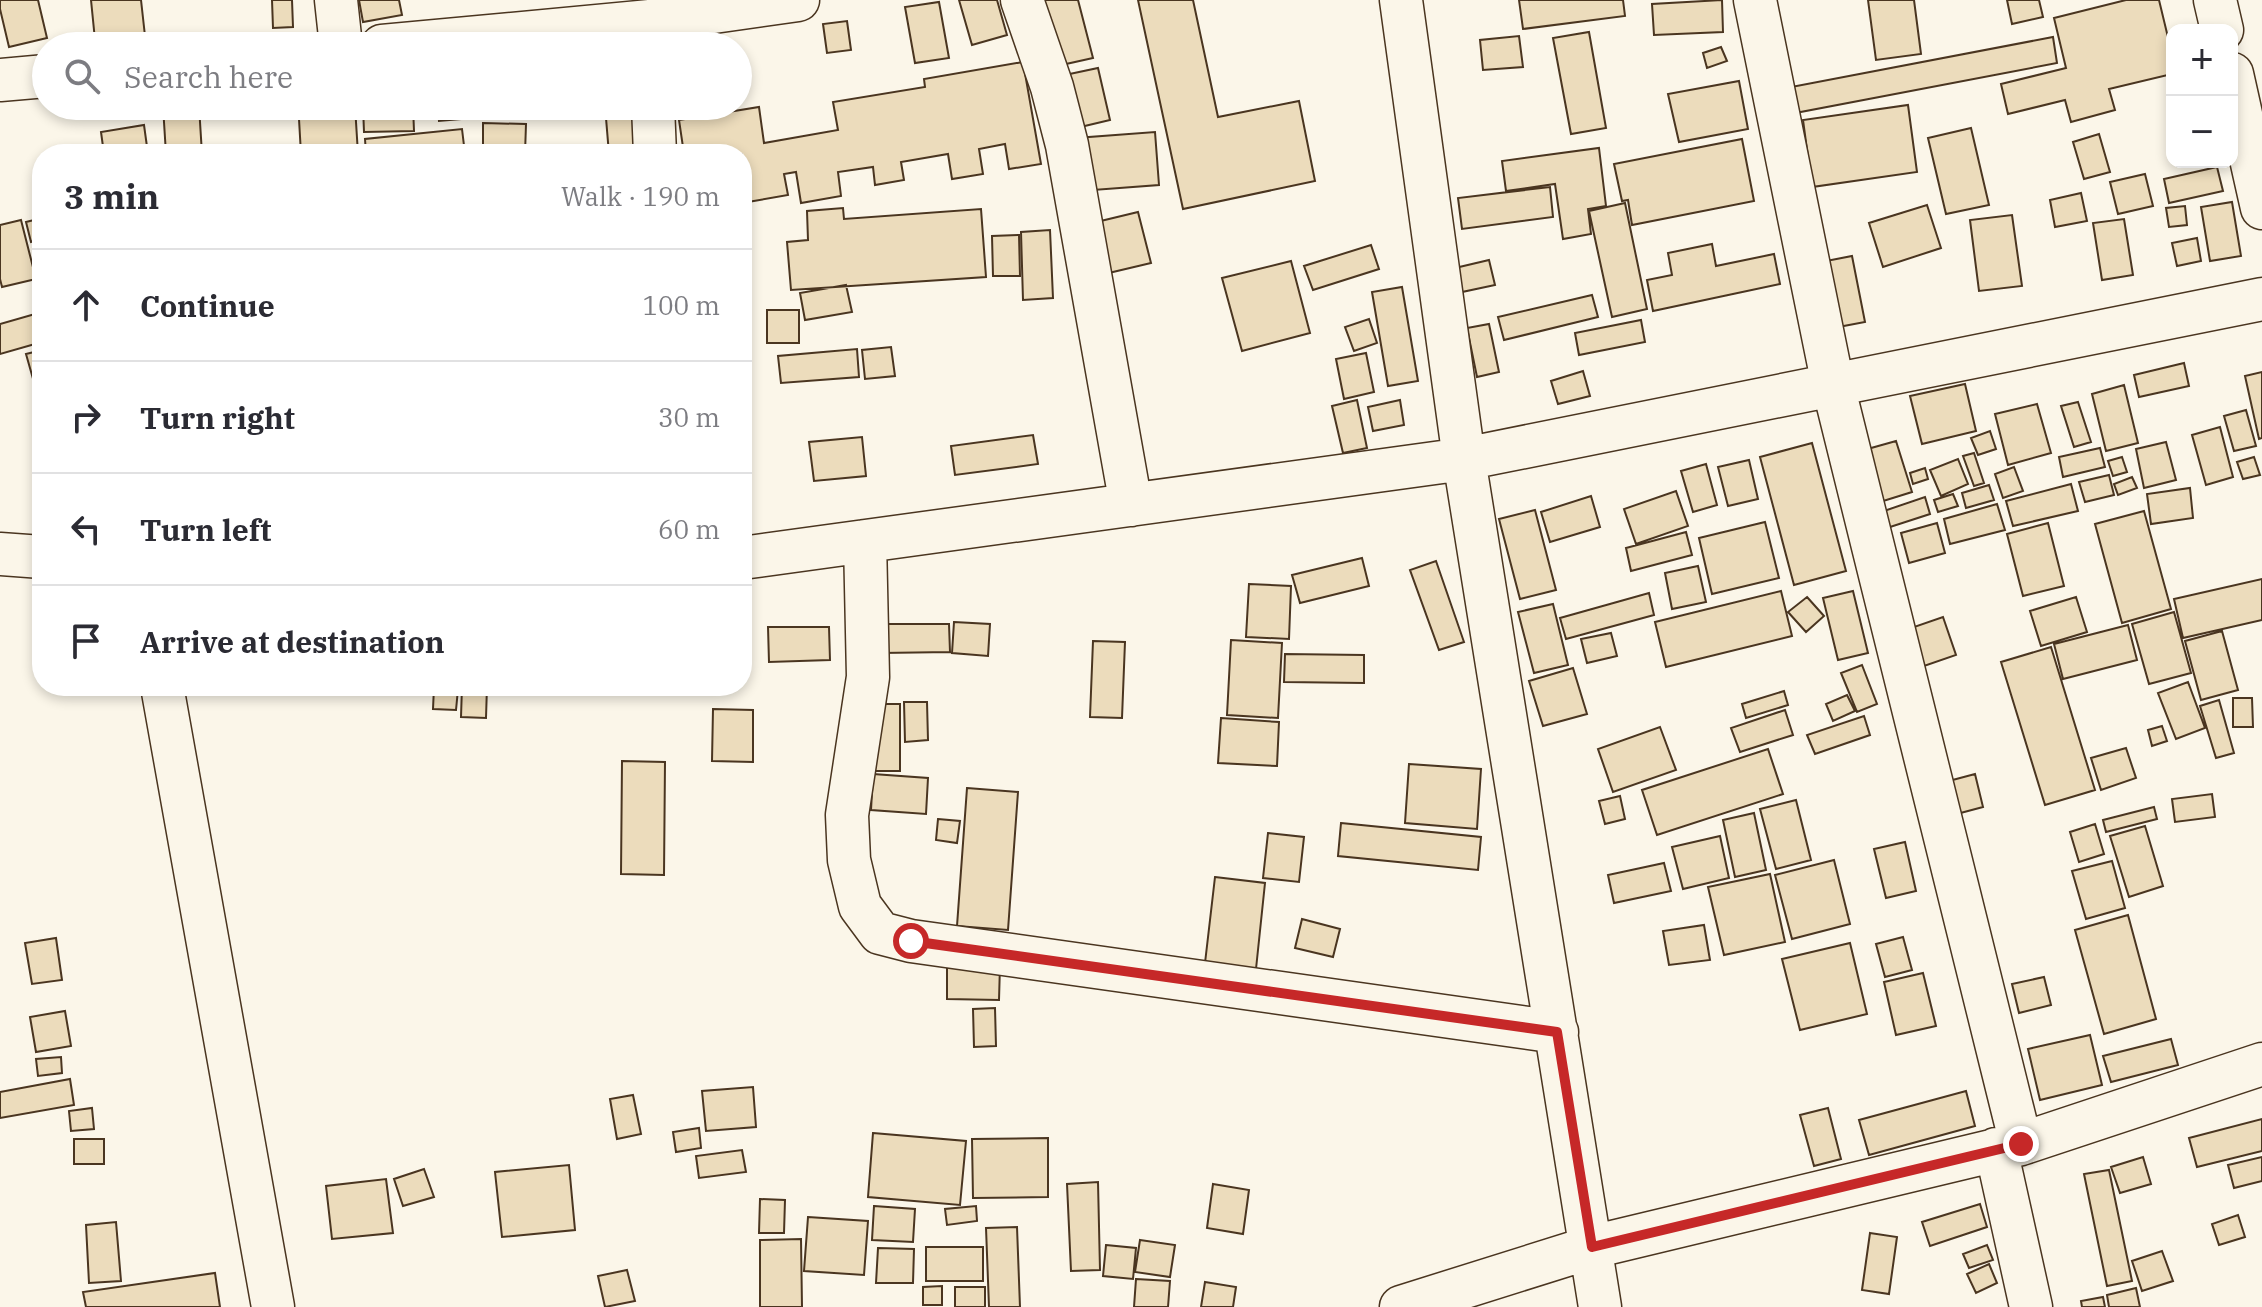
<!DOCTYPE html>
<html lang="en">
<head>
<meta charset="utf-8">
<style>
	:root { --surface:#fff; --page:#f7f7f7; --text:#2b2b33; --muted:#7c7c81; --line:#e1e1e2 }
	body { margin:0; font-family:"IBM Plex Serif",serif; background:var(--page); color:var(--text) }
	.controls { position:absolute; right:24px; top:24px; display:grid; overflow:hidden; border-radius:16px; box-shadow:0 4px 12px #0003 }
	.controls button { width:72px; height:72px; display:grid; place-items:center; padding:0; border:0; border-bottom:2px solid var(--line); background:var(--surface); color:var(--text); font:40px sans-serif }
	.stop { position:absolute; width:24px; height:24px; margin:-18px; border:6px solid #c62828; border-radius:50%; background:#fff }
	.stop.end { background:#c62828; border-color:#fff; box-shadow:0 2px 8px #0008 }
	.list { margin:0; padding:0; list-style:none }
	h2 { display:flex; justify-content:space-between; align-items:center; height:104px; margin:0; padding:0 32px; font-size:34px }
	h2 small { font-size:26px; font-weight:400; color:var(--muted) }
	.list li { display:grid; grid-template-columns:52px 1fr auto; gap:24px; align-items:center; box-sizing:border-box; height:112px; padding:0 32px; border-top:2px solid var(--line) }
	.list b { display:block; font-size:30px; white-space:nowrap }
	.list em { font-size:26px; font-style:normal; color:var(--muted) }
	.icon { flex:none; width:44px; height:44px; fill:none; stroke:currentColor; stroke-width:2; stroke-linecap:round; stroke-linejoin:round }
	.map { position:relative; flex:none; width:2262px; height:1307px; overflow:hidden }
	.search { position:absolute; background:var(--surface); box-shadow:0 4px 12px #0003; left:32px; top:32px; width:720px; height:88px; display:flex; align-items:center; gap:20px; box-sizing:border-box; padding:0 28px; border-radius:44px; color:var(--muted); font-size:30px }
	.panel { position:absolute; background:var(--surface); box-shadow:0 4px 12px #0003; left:32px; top:144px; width:720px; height:552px; border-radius:32px }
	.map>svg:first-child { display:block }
</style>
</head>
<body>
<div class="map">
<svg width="2262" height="1307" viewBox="0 0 2262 1307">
	<rect width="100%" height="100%" fill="#fbf6e9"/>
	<path fill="#ecdcbc" stroke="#4a3520" stroke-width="2" d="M0,0H38L47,38L9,47L0,9Z
		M91,0H141L145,36L95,40Z
		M272,0H292L293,27L273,28Z
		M359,0H399L402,15L363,22Z
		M959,0H997L1007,35L972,45Z
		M1040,0H1078L1093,58L1057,66Z
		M1138,0H1193L1218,117L1299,101L1315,181L1183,209Z
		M1519,0H1623L1625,16L1523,29Z
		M1722,0L1723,32L1654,35L1652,4Z
		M1868,0H1914L1921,54L1876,60Z
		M2007,0H2039L2043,17L2012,24Z
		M2126,0H2159L2172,54V74L2109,89L2115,110L2071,122L2065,100L2008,114L2001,84L2066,68L2054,18Z
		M939,2L949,58L915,63L905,7Z
		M847,21L851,50L827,53L823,24Z
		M1589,32L1606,128L1571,134L1553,38Z
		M1519,36L1523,67L1483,70L1480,40Z
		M2053,37L2057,63L1790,114L1786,88Z
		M1721,47L1727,61L1707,68L1703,53Z
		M1023,62L1041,164L1009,169L1005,144L979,149L983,174L952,179L948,154L901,162L904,180L875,185L873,167L838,172L841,196L801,203L796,172L784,174L788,195L742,203V154H684L679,120L759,107L764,143L838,130L833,102L925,87L924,79Z
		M1098,68L1110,120L1072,129L1060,76Z
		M1739,81L1748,129L1679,142L1668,94Z
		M1908,105L1917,172L1812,187L1803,120Z
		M163,106H199L202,154H166Z
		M278,106H314L315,116L280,119Z
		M329,106H355L358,154H301L299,119L329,117Z
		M363,106H413L414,131L364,132Z
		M438,106H483L484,117L439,121Z
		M488,106H542V113L488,116Z
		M605,106H632L636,154H609Z
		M483,123L526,124L525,154H483Z
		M144,125L148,154H104L101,132Z
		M1971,128L1989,205L1946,214L1928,138Z
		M462,129L465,154H366L365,139Z
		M1155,132L1159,185L1080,191L1076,138Z
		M2099,134L2110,172L2084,179L2073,142Z
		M1742,139L1754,201L1632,225L1628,200L1622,201L1614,164Z
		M1599,148L1606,206L1588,209L1591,234L1563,239L1555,184L1506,191L1502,161Z
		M2217,167L2223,191L2169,203L2164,179Z
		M2145,174L2153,206L2118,214L2110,182Z
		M1550,187L1553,217L1462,229L1458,198Z
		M2081,193L2087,221L2055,227L2050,200Z
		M2232,202L2241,256L2210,261L2201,207Z
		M1625,203L1647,309L1612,317L1589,211Z
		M1927,205L1941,248L1883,267L1869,223Z
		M2185,206L2187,225L2169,227L2166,208Z
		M843,208L844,219L981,209L986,277L791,290L787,242L808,240L807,211Z
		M1138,212L1151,263L1096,276L1084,225Z
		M2012,215L2022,286L1979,291L1970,220Z
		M42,218V239L31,242L26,222Z
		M2124,219L2133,275L2102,280L2093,223Z
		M21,220L36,279L2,287L0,279V225Z
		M1050,230L1053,298L1023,300L1021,232Z
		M1019,235L1020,276H993L992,236Z
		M2197,238L2201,261L2177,266L2172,243Z
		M1712,244L1716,266L1774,254L1780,284L1653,311L1647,280L1672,275L1668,253Z
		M1371,245L1379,269L1313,290L1304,266Z
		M1852,256L1865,322L1833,328L1821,262Z
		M1489,260L1495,285L1462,292L1455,268Z
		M1291,261L1310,333L1242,351L1222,278Z
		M846,285L852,312L805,320L800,293Z
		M1402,287L1418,381L1388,386L1372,292Z
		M1592,295L1598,317L1504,340L1498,317Z
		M767,310H799V343H767Z
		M35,314L42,342L0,354V324Z
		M1369,319L1377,343L1354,351L1345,327Z
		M1641,320L1645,342L1579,355L1575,333Z
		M1489,324L1499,372L1477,377L1467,328Z
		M891,347L895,376L865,379L862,350Z
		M857,349L859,377L781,383L778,356Z
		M42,350V399L39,400L26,354Z
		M1366,353L1374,392L1344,399L1336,359Z
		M2184,363L2189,386L2139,397L2134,375Z
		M1583,371L1590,396L1558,404L1551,381Z
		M2262,372V438L2259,439L2245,376Z
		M1965,384L1976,431L1922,444L1910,396Z
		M2124,385L2138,443L2106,451L2092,394Z
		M1357,400L1367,448L1343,453L1332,406Z
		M1400,400L1404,425L1373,431L1368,407Z
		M2078,402L2091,442L2074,447L2061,406Z
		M2037,404L2051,453L2008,465L1995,414Z
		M2246,410L2256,446L2234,451L2224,416Z
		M2220,427L2233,477L2206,485L2192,435Z
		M1990,431L1996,449L1978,455L1971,438Z
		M1033,435L1038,464L955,475L951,446Z
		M862,437L866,476L814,481L809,442Z
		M1896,441L1912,492L1880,502L1864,450Z
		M2166,442L2176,480L2144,488L2136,449Z
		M1812,443L1846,571L1794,585L1760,457Z
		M2100,448L2105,467L2063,477L2059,457Z
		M1974,453L1984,483L1974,486L1963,456Z
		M2122,457L2127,472L2113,476L2108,461Z
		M2254,457L2260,475L2243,479L2237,462Z
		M1958,459L1968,484L1941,496L1930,470Z
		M1749,460L1758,499L1728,506L1718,467Z
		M1706,464L1717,505L1693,512L1681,471Z
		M2014,467L2023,491L2003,498L1995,474Z
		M1925,468L1928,479L1913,484L1910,473Z
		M2109,475L2114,495L2085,502L2079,482Z
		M2132,477L2137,488L2118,495L2114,484Z
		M2071,484L2078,511L2013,526L2006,501Z
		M1989,485L1994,500L1966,508L1962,493Z
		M2190,488L2193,518L2151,524L2147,494Z
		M1676,491L1688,526L1636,544L1624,509Z
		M1953,494L1958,506L1938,512L1934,500Z
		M1591,496L1600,527L1550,542L1541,512Z
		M1925,497L1930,514L1887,528L1881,512Z
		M1997,504L2005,530L1950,544L1944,519Z
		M1535,510L1556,590L1520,599L1499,519Z
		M2144,511L2171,609L2122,623L2095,524Z
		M1765,522L1779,578L1712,594L1699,538Z
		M1937,523L1945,553L1909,563L1901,533Z
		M2048,523L2064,586L2023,596L2007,534Z
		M1686,532L1692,555L1631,571L1626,548Z
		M1362,558L1369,586L1300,603L1292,575Z
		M1436,561L1464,642L1439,650L1410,570Z
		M1698,566L1706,602L1672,609L1665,573Z
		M2262,579V620L2183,638L2174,599Z
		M1249,584L1291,586L1289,639L1246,637Z
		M1781,591L1792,636L1666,667L1655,622Z
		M1853,591L1868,653L1838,660L1823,598Z
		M1649,593L1654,615L1566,639L1560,618Z
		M1807,597L1824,616L1806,632L1788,612Z
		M2076,597L2087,632L2041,646L2030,611Z
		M1553,604L1568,665L1534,673L1518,612Z
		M2174,612L2191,673L2149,684L2132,624Z
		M1943,617L1956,655L1924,666L1911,628Z
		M954,622L990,624L988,656L952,653Z
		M881,624H949L950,652L881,653Z
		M2128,625L2137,660L2063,679L2054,644Z
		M768,627H829L830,660L769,662Z
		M2222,631L2238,690L2201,700L2185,641Z
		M1611,633L1617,656L1587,663L1581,639Z
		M1231,640L1282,643L1278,718L1227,715Z
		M1093,641L1125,642L1122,718L1090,717Z
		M2051,647L2095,790L2045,805L2001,662Z
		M1285,654L1364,655V683L1284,682Z
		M1862,665L1877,704L1857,712L1841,673Z
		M1573,668L1587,714L1543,726L1529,681Z
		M2188,682L2205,728L2176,739L2158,693Z
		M462,686H487L486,718L461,717Z
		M493,686H518L519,692L494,693Z
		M434,687L458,689L456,710L433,709Z
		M1784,691L1788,705L1746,718L1742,704Z
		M1847,695L1855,711L1833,721L1826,704Z
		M2233,698H2252L2253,727H2233Z
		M2219,700L2234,753L2216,758L2200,706Z
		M904,702H927L928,740L905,742Z
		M872,704H900V771H871Z
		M713,709L753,710V762L712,761Z
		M1785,710L1793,735L1740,752L1731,728Z
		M1864,716L1870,735L1815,754L1807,735Z
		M1221,718L1279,722L1277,766L1218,763Z
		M2162,726L2167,741L2152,746L2148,730Z
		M1660,727L1676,770L1613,792L1598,749Z
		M2126,748L2136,778L2101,790L2091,758Z
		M1768,749L1783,794L1657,835L1642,790Z
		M622,761L665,762L664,875L621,874Z
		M1409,764L1481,769L1477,829L1405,823Z
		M873,774L928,778L926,814L871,810Z
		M1975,774L1983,807L1953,815L1945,782Z
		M967,788L1018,792L1008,930L957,926Z
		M2212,794L2215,817L2175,822L2172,799Z
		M1620,796L1625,819L1605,824L1599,801Z
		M1796,800L1811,860L1776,869L1760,809Z
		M2154,807L2157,819L2106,832L2103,820Z
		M1754,813L1766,870L1735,877L1723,820Z
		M938,819L960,821L957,843L936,840Z
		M1341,823L1481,837L1478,870L1338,856Z
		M2095,824L2104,854L2079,862L2070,832Z
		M2145,826L2163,886L2129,897L2110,836Z
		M1268,833L1304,837L1299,882L1263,878Z
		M1720,836L1729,878L1683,889L1672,847Z
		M1905,842L1916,891L1886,898L1874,849Z
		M1834,860L1850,924L1792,939L1775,875Z
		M2112,861L2125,908L2086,919L2072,871Z
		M1664,863L1671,891L1614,903L1608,875Z
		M1770,874L1785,942L1724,955L1708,887Z
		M1215,877L1265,883L1256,969L1205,963Z
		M2128,915L2156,1019L2104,1034L2075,930Z
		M1302,919L1340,929L1333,957L1295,948Z
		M1704,925L1710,960L1669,965L1663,931Z
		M1903,937L1912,970L1885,977L1876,944Z
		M56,938L62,980L32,984L25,943Z
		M1850,943L1867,1014L1800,1030L1782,959Z
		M947,964L1000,965L999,1000L947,999Z
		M1923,973L1936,1026L1896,1035L1884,982Z
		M2044,977L2051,1005L2019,1013L2012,984Z
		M995,1008L996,1046L974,1047L973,1009Z
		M65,1011L71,1046L36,1052L30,1017Z
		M2090,1035L2102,1085L2040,1100L2028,1049Z
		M2171,1039L2178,1065L2111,1082L2103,1056Z
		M61,1057L62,1073L38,1076L36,1059Z
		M70,1079L74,1105L0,1118V1092Z
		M753,1087L756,1127L706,1131L702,1091Z
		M1966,1091L1975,1126L1869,1155L1859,1120Z
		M633,1095L641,1134L617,1139L610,1099Z
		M92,1108L94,1129L71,1131L69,1111Z
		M1828,1108L1841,1159L1814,1166L1800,1115Z
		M2262,1119V1151L2197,1167L2189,1138Z
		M699,1128L701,1148L676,1152L673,1132Z
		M873,1133L966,1141L960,1205L868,1197Z
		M1048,1138V1197L973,1198L972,1139Z
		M74,1139H104V1164H74Z
		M742,1150L746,1172L699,1178L696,1156Z
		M2143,1157L2151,1184L2120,1193L2111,1167Z
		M2262,1157V1181L2234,1188L2228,1165Z
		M569,1165L575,1230L502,1237L495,1172Z
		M424,1169L434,1197L403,1206L394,1179Z
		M2109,1170L2132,1281L2107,1286L2084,1174Z
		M386,1179L393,1233L332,1239L326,1186Z
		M1098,1182L1100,1270L1071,1271L1067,1184Z
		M1213,1184L1249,1190L1243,1234L1207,1228Z
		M760,1199L785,1200L784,1233H759Z
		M1980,1204L1987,1227L1930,1246L1922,1222Z
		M874,1206L915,1209L913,1242L872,1240Z
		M976,1206L977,1221L947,1225L945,1209Z
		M2238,1215L2245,1237L2219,1245L2212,1224Z
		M808,1217L868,1221L864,1275L804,1271Z
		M116,1222L121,1281L89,1283L86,1225Z
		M1017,1227L1020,1307H989L986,1228Z
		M1870,1233L1897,1237L1889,1294L1862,1290Z
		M801,1239L802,1307H760V1240Z
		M1140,1240L1175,1245L1170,1277L1135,1272Z
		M1106,1245L1136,1248L1133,1279L1103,1276Z
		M1987,1245L1993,1260L1969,1268L1963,1254Z
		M926,1247H983V1281H926Z
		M878,1248L914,1249L913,1283H876Z
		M2162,1251L2173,1281L2142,1291L2132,1261Z
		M1989,1264L1997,1283L1976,1293L1967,1274Z
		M627,1270L635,1301L605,1307L598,1276Z
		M215,1273L220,1307H86L83,1292Z
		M1136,1279L1170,1281L1168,1307H1134Z
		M1205,1282L1236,1287L1233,1307H1201Z
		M942,1286V1305H923V1287Z
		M955,1287H985V1307H955Z
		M2136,1288L2140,1307H2109L2107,1295Z
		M2103,1297L2105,1307H2082L2081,1301Z"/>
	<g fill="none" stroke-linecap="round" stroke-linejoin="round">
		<defs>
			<path id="minor" d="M336,0L341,46
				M1022,0L1052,87L1067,145L1131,505
				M1401,0L1464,459L1600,1307
				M1755,0L1833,385L2021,1144
				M2215,0L2222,30
				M382,46L650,21L798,0
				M2232,74L2262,208
				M0,80L46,76
				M653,106L655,154
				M865,541L868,677L847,815L849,860L860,906L880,933L911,941L1557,1032
				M0,554L42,557
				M742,558L1464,459L2262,299
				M162,686L273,1307
				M1996,1149L2031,1307
				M1401,1307L1592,1247L2021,1144L2262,1064"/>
		</defs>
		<use href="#minor" stroke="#4a3520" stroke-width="45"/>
		<use href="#minor" stroke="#fbf6e9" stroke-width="42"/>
	</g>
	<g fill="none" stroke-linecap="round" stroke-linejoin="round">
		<path stroke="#c62828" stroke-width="10" d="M911,941L1557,1032L1592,1247L2021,1144"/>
	</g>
</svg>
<div class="controls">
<button>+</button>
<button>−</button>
</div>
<div class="stop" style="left:911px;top:941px"></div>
<div class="stop end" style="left:2021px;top:1144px"></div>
<div class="search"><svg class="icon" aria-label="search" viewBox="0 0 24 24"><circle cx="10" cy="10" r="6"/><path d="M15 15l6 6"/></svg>Search here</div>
<section class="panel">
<h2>3 min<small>Walk · 190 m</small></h2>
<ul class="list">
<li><svg class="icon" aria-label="ahead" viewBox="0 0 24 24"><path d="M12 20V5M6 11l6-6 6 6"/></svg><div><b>Continue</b></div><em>100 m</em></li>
<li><svg class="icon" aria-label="right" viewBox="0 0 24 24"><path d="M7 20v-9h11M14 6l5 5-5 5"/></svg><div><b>Turn right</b></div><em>30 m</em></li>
<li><svg class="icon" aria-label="left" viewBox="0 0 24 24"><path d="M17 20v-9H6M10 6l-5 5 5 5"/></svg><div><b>Turn left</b></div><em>60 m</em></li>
<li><svg class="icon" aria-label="arrive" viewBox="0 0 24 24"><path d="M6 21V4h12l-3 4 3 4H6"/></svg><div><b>Arrive at destination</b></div></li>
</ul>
</section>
</div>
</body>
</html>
